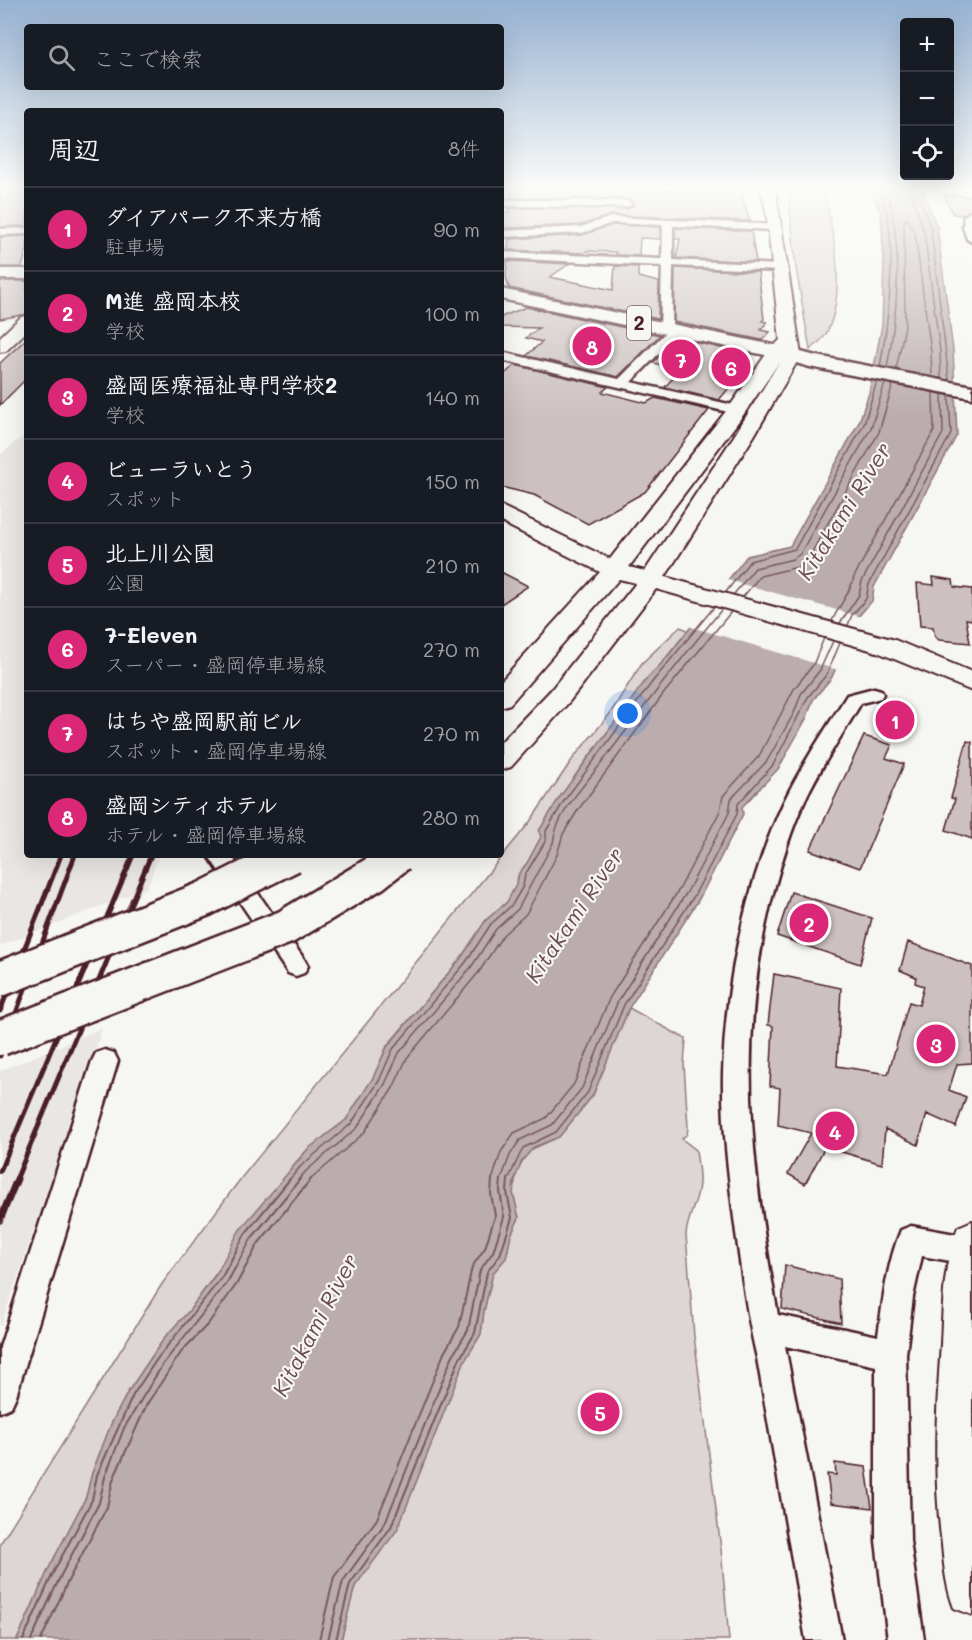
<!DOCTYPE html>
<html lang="ja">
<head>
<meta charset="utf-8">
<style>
	:root { --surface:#171b24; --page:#242831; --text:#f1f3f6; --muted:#9ea1a6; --line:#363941; --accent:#db2777 }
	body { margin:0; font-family:Mali,"Klee One",sans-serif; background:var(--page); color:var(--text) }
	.controls { position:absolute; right:18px; top:18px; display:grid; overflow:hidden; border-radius:6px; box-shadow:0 6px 24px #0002 }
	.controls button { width:54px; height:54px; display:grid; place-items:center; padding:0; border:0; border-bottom:2px solid var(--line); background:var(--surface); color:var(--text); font:30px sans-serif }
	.you { position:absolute; left:628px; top:714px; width:21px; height:21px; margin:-15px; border:4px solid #fff; border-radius:50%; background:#1a73e8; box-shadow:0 0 0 9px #1a73e833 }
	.badge { display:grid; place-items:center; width:39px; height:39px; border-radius:50%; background:var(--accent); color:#fff; font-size:20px; font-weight:700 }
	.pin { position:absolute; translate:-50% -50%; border:3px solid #fff; box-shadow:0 2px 6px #0006 }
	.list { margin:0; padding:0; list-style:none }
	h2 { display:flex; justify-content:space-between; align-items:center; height:78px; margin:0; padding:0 24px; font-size:26px }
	h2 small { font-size:20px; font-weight:400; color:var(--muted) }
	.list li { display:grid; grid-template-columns:39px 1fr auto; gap:18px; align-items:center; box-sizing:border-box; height:84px; padding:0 24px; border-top:2px solid var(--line) }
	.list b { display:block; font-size:22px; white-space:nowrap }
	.list p { margin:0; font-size:20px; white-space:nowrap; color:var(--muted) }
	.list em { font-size:20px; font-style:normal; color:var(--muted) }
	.icon { flex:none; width:33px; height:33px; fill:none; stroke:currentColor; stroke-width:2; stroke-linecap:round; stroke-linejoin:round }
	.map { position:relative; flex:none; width:972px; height:1640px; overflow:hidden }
	.search { position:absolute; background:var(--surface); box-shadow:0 6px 24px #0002; left:24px; top:24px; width:480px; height:66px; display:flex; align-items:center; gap:15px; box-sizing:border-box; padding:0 21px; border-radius:6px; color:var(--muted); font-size:22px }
	.panel { position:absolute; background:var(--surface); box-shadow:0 6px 24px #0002; left:24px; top:108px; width:480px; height:750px; border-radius:6px }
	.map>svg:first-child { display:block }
</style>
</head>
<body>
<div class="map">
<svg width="972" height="1640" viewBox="0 0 972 1640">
	<rect width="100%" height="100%" fill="#f6f6f2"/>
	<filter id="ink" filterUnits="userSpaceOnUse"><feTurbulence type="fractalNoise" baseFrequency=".0167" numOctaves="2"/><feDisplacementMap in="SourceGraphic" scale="12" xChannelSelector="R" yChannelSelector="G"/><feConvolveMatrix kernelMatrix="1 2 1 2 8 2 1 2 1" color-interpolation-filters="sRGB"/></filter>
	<g filter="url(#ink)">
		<path fill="#e9e6e3" d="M27,433V855H159L147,888L0,946V455Z
			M102,1028L91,1066L0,1328V1071Z"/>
		<path fill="#ddd6d5" stroke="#947a80" stroke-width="1.5" d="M798,187H823C833,230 848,292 826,334C823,340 815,345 810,350L796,268L789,199L793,196V191Z
			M680,627L688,630C637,695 582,759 539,831L541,837L527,863L519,873L515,887L507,902L486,920L461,958L387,1046L373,1078L346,1120L308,1149L296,1162L189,1311L165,1337L128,1392L112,1422L92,1473L86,1497L49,1568L17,1640H0V1544L162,1284L242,1177L529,823L574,757L609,715L642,663Z
			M629,1008L686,1039L684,1064L688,1128L687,1134L682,1139L696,1150C697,1161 700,1173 699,1184C698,1202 687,1217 686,1235L694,1336L721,1549L729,1640H341L355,1586L397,1530L464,1362L481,1334L484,1311L493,1273L506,1258L511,1235L519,1218L513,1193L517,1171L528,1151L559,1137L593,1095Z"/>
		<path fill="#bbadae" stroke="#8e747a" stroke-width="1.5" d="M871,187H921L937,227L953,350L957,435L874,587L872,601L857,618L832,677L813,700L806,719L778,769L742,807L743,814L699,899L629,1008L593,1095L559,1137L534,1147L522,1161L514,1181L513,1193L519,1218L511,1235L506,1258L493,1273L484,1311L481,1334L464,1362L397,1530L355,1586L341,1640H17L49,1568L86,1497L92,1473L112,1422L128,1392L165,1337L189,1311L217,1273L239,1231L308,1149L346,1120L373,1078L387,1047L461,958L486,920L507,902L517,883L519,873L527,863L541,837L539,831L559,798L648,677L664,661L747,556L790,546L859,422L869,393L882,325L884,259L881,214Z"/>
		<path fill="#f6f6f2" d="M871,364L958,380L959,398L868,380Z
			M724,579L862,617L838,670L688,626Z"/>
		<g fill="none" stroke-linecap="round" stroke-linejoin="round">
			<path stroke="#77585f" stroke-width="1.5" d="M877,187C880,195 885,204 887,213C896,257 888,324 880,367
				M886,187C904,247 898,307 887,368
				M909,187L924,231L940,351L941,379
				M916,187L931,229L949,380
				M896,370L905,326L904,222L907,219L915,233L931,352L932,377
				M726,592L750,561L795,549L864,424L877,381
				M734,594L755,568L793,559L800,554L871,428L885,383
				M743,597L760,576L798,567L808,559L879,432L893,384
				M832,621C839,605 850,594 854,577L934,431L933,392
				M840,623L859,595L862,581L943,433L942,394
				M848,625L852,615L866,599L869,584L951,434L949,395
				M289,1180L301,1166L351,1124L379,1081L393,1049L466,962L491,924L512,905L523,886L525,875L546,840V831L564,801L653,681L714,607
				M298,1180L306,1171L357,1128L385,1084L399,1053L472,966L496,929L518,909L553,843C556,813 585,785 603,761C641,710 681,659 722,609
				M310,1180L364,1133L393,1088L407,1058L479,972L503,935L526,914L557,855L563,834L578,810L665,692L731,612
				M492,1180L501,1152L514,1133L546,1118L574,1084L610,997L680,888L720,811L723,796L759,756L794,689L813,665L824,638
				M501,1180L510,1155L520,1140L552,1125L582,1088L618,1001L687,892L729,813L731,799L767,761L794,713L801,694L820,670L833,641
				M508,1180L523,1148L556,1132L588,1092L624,1005L694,896L737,814L738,804L773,765L808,697L827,674L840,643"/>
			<path stroke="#77585f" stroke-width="2" d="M23,1640L54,1571L92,1500L97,1475L133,1395L157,1359L222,1277L245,1234L290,1179
				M31,1640L61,1575L99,1503L105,1477L124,1428L163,1364L228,1281L251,1239L300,1179
				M41,1640L69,1579L107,1507L113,1480L147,1404L182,1351L208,1324L236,1285L258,1244L311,1179
				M319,1640L334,1577L377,1519L444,1353L459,1327L472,1267L485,1248L495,1216L491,1194L492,1179
				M328,1640L343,1581L385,1523L452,1357L468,1330L480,1270L493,1252L504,1217L500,1191L501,1179
				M336,1640L350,1584L391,1527L459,1360L475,1333L487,1272L500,1255L512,1218L507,1192L508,1179"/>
		</g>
		<path fill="#ccc1c0" stroke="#4a1f2b" stroke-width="1.5" d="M27,187V226L0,227V188Z
			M520,187L740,190L750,221L611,215L581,225L506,228L501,219V212H509L510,208L627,209L634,205L627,199L511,198L512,189Z
			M944,195L972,197V209L962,215L953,214Z
			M612,225L661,227L660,239L640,238L639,256L616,255V252L586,251L583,253L508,250L509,239L582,235Z
			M675,228L751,231L756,262L676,258L680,239H675Z
			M27,236V249L22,267H0V237Z
			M507,261L569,264L550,277L613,290L615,266L638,267V277L659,282L658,319L509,288L506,277Z
			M675,268L758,272L764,319L762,321L767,322L761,330L770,332L762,340L674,322Z
			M0,281H27V314L0,319Z
			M526,307L660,335L618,377L526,356L542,342L526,338L539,328L501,327V317Z
			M27,338V378L0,405V363Z
			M676,338L748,354L739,363L748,365L719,400L665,387L681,369L653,363Z
			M515,365L608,387L602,392L646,403L655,398L709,410L645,492L588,524L534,495L501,487V377Z
			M501,572L528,586L501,604Z
			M933,577L953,580L954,587L972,589V620L966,619L970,643L939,640L935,637L933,627L920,626L917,583L934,585Z
			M864,736L892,745L886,758L904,764L860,868L810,850Z
			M967,741L972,742V839L946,830L955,799L951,798Z
			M791,892L872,918L860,964L777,936Z
			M908,942L972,966V1063L957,1064L949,1090L966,1097L956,1127L927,1114L918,1145L885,1129L882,1164L825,1147L805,1184L788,1174L811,1133L778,1125L780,1088L770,1086L773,1026L768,1025L774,974L841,988L837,1066L888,1074L909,1002L919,1005L924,986L915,983L916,977L900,970Z
			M785,1265L839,1279L841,1323L782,1309Z
			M835,1463L866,1467L872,1508L831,1503L827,1474L836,1475Z"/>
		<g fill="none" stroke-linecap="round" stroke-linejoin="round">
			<defs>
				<path id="street" d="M501,200L627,201L632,204L627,207L501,206Z
					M972,211V242L967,239L963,227L964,216Z
					M611,217L780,225V229L776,230L673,226V260L779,265L785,268L779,271L673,266L672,329L666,333L660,329L662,266L501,258V252L662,259L663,225L612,223L582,233L501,237V231L581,227Z
					M27,228V234L0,235V229Z
					M669,332L675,336L673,339L631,382L742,407L744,410L742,413L737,414L501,360V352L619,379L665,333Z
					M874,688L881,690L883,694L881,698L861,703C842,736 820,767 804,802C789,834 779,870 770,905C736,1046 752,1175 778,1315L878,1336C883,1301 887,1263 901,1230L911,1226L972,1237V1267L962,1263L922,1256L913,1297L906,1354L910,1541L924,1640H888L876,1541V1366L785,1346L842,1640H806L757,1358C747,1317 742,1275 736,1233C729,1180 722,1127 723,1074C725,987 743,897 777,817C795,774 823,734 847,695Z
					M208,855H231L304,959L308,966L304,973L296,976L288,973Z
					M105,1050L114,1053L118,1061L16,1396L11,1407L0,1412V1347L92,1061L96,1053Z"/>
				<path id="secondary" d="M761,187H775L801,355L754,436L665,577L895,640L972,672V691L877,652L656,589L569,702L511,767L501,770V742L551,690L636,583L619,579L510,704L501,707V681L600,572L501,522V506L610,559L730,406L767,353L780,340L767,217ZM780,361L734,436L645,571L629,567L744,414Z
					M0,269H27V279H0Z
					M27,316V331L6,351L0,352V337L21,317Z
					M972,1221V1615L954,1608C946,1587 944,1567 942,1545C933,1478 936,1411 941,1344C943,1305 943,1263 958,1227Z"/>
				<path id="primary" d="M501,289L778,346L812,355L972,386V398L810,367L775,357L501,299Z"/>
			</defs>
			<use href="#street" stroke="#4a1f2b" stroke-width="5"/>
			<use href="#secondary" stroke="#4a1f2b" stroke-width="4"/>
			<use href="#primary" stroke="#4a1f2b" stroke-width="5"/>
			<use href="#street" fill="#f6f6f2" fill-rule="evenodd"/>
			<use href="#secondary" fill="#f6f6f2" fill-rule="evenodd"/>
			<use href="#primary" fill="#f6f6f2" fill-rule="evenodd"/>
			<path stroke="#4a1f2b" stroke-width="5" d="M0,1011L61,855
				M0,1056L75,855
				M0,1171L133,855
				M16,1180L151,855"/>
			<path stroke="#4a1f2b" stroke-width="7" d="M0,1220L17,1179"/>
			<defs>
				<path id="secondary-bridge" d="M0,979L204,899L292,855
					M0,1038L286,927L374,874L398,855"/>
			</defs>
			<use href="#secondary-bridge" stroke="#4a1f2b" stroke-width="39" stroke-linecap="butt"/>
			<use href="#secondary-bridge" stroke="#f6f6f2" stroke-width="34"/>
		</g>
	</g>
	<linearGradient id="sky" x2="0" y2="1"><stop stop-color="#96b1d1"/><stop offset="0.45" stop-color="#fbfbf9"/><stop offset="1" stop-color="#fbfbf9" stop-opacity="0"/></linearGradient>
	<rect width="972" height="417" fill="url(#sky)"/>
	<g text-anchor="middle" stroke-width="4.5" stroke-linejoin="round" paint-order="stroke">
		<rect fill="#f6f6f2" stroke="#7e6067" stroke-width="1.5" x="627" y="306" width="24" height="34" rx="4.5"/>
		<g font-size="20" font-weight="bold" fill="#4a1f2b">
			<text x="639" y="330">2</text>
		</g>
		<g font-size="22" font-style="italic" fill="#6c4a52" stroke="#f6f6f2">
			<text transform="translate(844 511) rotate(-58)" y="8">Kitakami River</text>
			<text transform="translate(574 915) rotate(-56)" y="8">Kitakami River</text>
			<text transform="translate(315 1325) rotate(-62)" y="8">Kitakami River</text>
		</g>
	</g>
</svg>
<div class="controls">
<button>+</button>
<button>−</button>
<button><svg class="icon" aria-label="locate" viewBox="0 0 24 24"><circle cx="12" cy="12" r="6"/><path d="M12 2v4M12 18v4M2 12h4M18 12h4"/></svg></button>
</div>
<div class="you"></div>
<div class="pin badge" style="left:895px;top:720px">1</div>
<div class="pin badge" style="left:809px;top:923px">2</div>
<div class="pin badge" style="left:936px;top:1044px">3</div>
<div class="pin badge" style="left:835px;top:1131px">4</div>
<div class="pin badge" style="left:600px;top:1412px">5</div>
<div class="pin badge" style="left:731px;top:367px">6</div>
<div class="pin badge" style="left:681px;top:359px">7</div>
<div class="pin badge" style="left:592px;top:346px">8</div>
<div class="search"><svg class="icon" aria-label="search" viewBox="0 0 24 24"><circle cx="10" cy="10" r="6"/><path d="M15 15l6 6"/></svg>ここで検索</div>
<section class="panel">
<h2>周辺<small>8件</small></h2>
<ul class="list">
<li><span class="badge">1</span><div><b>ダイアパーク不来方橋</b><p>駐車場</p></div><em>90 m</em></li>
<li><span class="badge">2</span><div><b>M進 盛岡本校</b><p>学校</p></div><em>100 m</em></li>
<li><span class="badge">3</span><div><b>盛岡医療福祉専門学校2</b><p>学校</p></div><em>140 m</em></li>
<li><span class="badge">4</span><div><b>ビューラいとう</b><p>スポット</p></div><em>150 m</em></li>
<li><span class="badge">5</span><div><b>北上川公園</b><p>公園</p></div><em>210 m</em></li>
<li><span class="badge">6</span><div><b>7-Eleven</b><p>スーパー · 盛岡停車場線</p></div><em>270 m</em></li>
<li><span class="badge">7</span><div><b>はちや盛岡駅前ビル</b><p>スポット · 盛岡停車場線</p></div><em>270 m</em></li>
<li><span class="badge">8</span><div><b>盛岡シティホテル</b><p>ホテル · 盛岡停車場線</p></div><em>280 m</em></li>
</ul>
</section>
</div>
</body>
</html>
